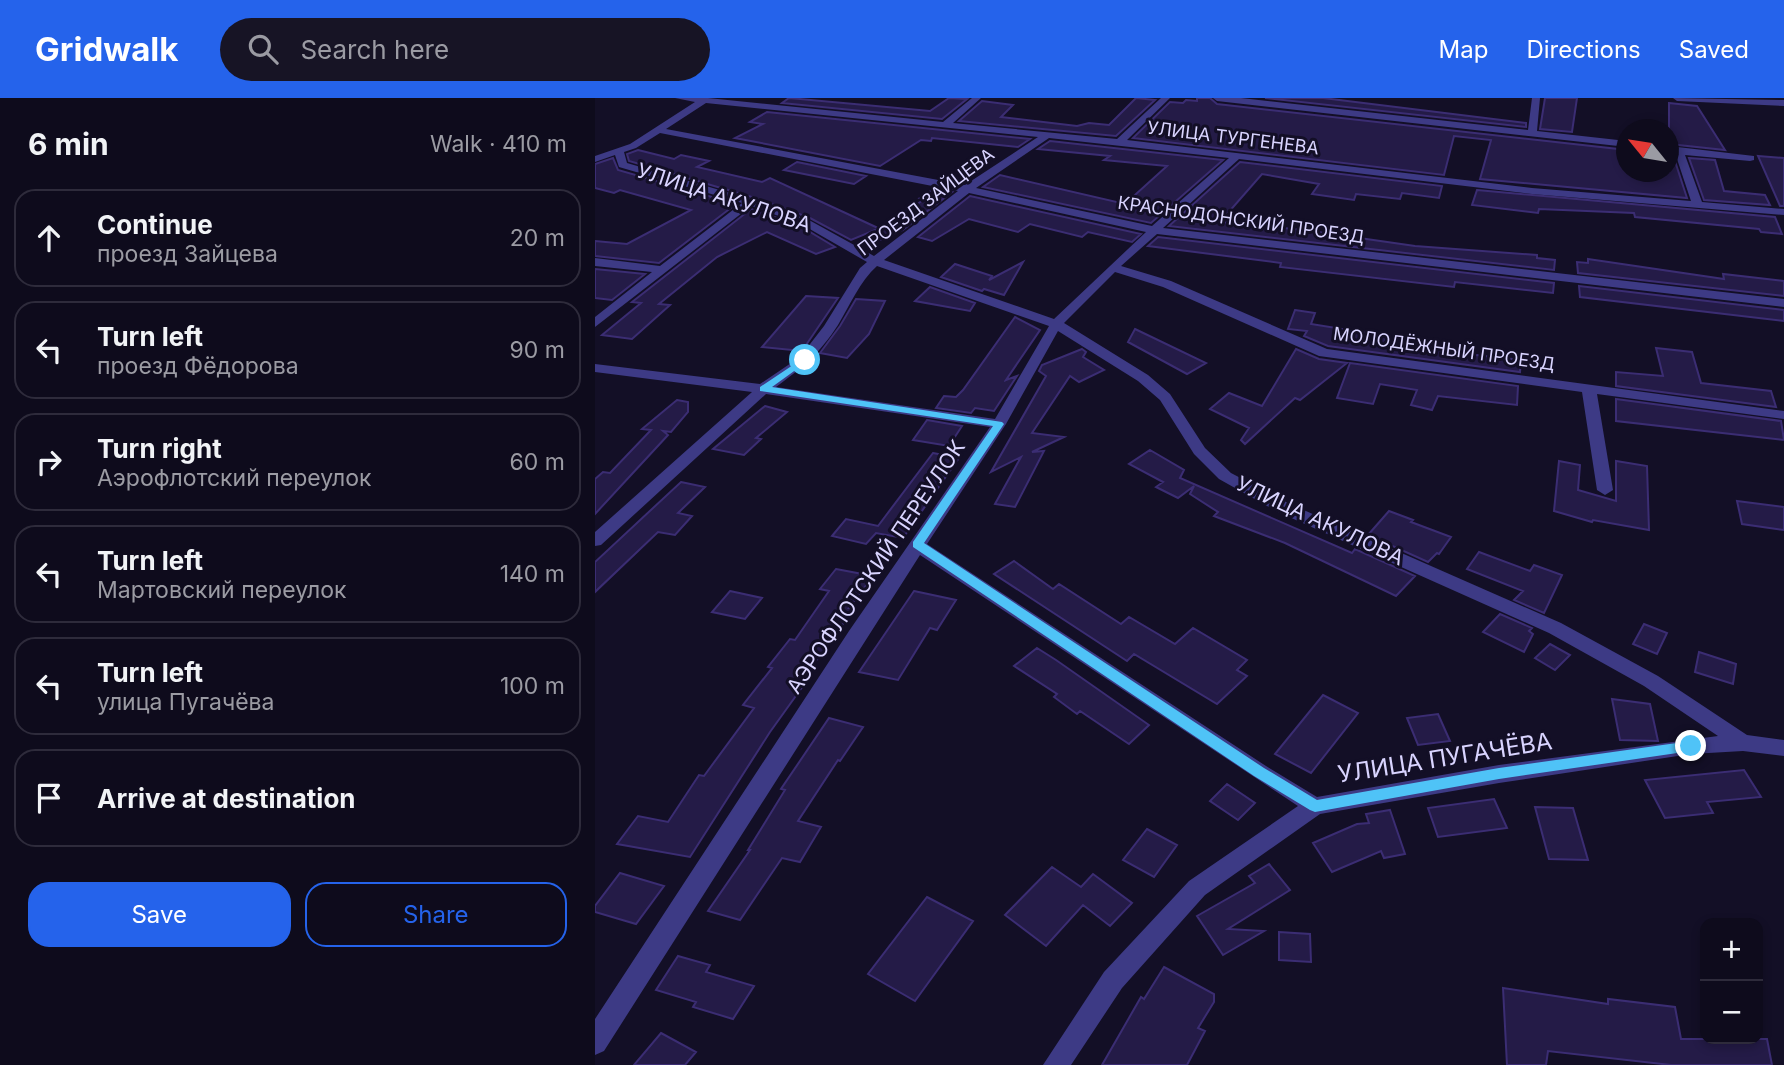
<!DOCTYPE html>
<html lang="en">
<head>
<meta charset="utf-8">
<style>
	:root { --surface:#0e0b1c; --page:#171425; --text:#f1f3f6; --muted:#9b9ba3; --line:#2e2b3b; --accent:#2563eb }
	body { margin:0; font-family:Inter,sans-serif; background:var(--page); color:var(--text) }
	.controls { position:absolute; right:21px; bottom:21px; display:grid; overflow:hidden; border-radius:14px; box-shadow:0 4px 10px #0003 }
	.controls button { width:63px; height:63px; display:grid; place-items:center; padding:0; border:0; border-bottom:2px solid var(--line); background:var(--surface); color:var(--text); font:35px sans-serif }
	.compass { position:absolute; left:1021px; top:21px; width:63px; height:63px; border-radius:50%; background:var(--surface); box-shadow:0 4px 10px #0003; rotate:300deg }
	.stop { position:absolute; width:21px; height:21px; margin:-16px; border:5px solid #4fc3f7; border-radius:50%; background:#fff }
	.stop.end { background:#4fc3f7; border-color:#fff; box-shadow:0 2px 7px #0008 }
	.list { margin:0; padding:0; list-style:none }
	h2 { display:flex; justify-content:space-between; align-items:center; height:91px; margin:0; padding:0 28px; font-size:30px }
	h2 small { font-size:23px; font-weight:400; color:var(--muted) }
	.list li { display:grid; grid-template-columns:46px 1fr auto; gap:21px; align-items:center; box-sizing:border-box; height:98px; margin:0 14px 14px; padding:0 14px; border:2px solid var(--line); border-radius:21px }
	.list b { display:block; font-size:26px; white-space:nowrap }
	.list p { margin:0; font-size:23px; white-space:nowrap; color:var(--muted) }
	.list em { font-size:23px; font-style:normal; color:var(--muted) }
	.actions { display:flex; gap:14px; padding:21px 28px }
	.actions a { flex:1; padding:16px 0; border:2px solid var(--accent); border-radius:21px; text-align:center; font-size:24px; color:var(--accent) }
	.actions .main { background:var(--accent); color:#fff }
	.icon { flex:none; width:38px; height:38px; fill:none; stroke:currentColor; stroke-width:2; stroke-linecap:round; stroke-linejoin:round }
	.map { position:relative; flex:none; width:1189px; height:967px; overflow:hidden }
	header { display:flex; align-items:center; gap:42px; box-sizing:border-box; height:98px; padding:0 35px; background:var(--accent); color:#fff }
	header strong { font-size:33px }
	nav { display:flex; gap:38px; margin-inline-start:auto; font-size:24px }
	.search { width:490px; height:63px; background:var(--page); display:flex; align-items:center; gap:18px; box-sizing:border-box; padding:0 24px; border-radius:38px; color:var(--muted); font-size:26px }
	main { display:flex }
	aside { flex:1; background:var(--surface) }
	.map>svg:first-child { display:block }
</style>
</head>
<body>
<header>
<strong>Gridwalk</strong>
<div class="search"><svg class="icon" aria-label="search" viewBox="0 0 24 24"><circle cx="10" cy="10" r="6"/><path d="M15 15l6 6"/></svg>Search here</div>
<nav><a>Map</a><a>Directions</a><a>Saved</a></nav>
</header>
<main>
<aside>
<h2>6 min<small>Walk · 410 m</small></h2>
<ul class="list">
<li><svg class="icon" aria-label="ahead" viewBox="0 0 24 24"><path d="M12 20V5M6 11l6-6 6 6"/></svg><div><b>Continue</b><p>проезд Зайцева</p></div><em>20 m</em></li>
<li><svg class="icon" aria-label="left" viewBox="0 0 24 24"><path d="M17 20v-9H6M10 6l-5 5 5 5"/></svg><div><b>Turn left</b><p>проезд Фёдорова</p></div><em>90 m</em></li>
<li><svg class="icon" aria-label="right" viewBox="0 0 24 24"><path d="M7 20v-9h11M14 6l5 5-5 5"/></svg><div><b>Turn right</b><p>Аэрофлотский переулок</p></div><em>60 m</em></li>
<li><svg class="icon" aria-label="left" viewBox="0 0 24 24"><path d="M17 20v-9H6M10 6l-5 5 5 5"/></svg><div><b>Turn left</b><p>Мартовский переулок</p></div><em>140 m</em></li>
<li><svg class="icon" aria-label="left" viewBox="0 0 24 24"><path d="M17 20v-9H6M10 6l-5 5 5 5"/></svg><div><b>Turn left</b><p>улица Пугачёва</p></div><em>100 m</em></li>
<li><svg class="icon" aria-label="arrive" viewBox="0 0 24 24"><path d="M6 21V4h12l-3 4 3 4H6"/></svg><div><b>Arrive at destination</b></div></li>
</ul>
<div class="actions"><a class="main">Save</a><a>Share</a></div>
</aside>
<div class="map">
<svg width="1189" height="967" viewBox="0 0 1189 967">
	<rect width="100%" height="100%" fill="#130f26"/>
	<path fill="#241b47" stroke="#3b2d73" stroke-width="2" d="M194,0L335,13L354,0L372,1L347,21L187,5Z
		M541,0L560,2L521,38L364,23L387,3L418,7L406,19L482,28L494,25L514,27Z
		M602,0H615L622,6L1032,52V74H1074V57H1078L1092,100L885,81L896,42L859,38L849,77L538,40L575,4L588,5L591,2L602,3Z
		M670,0H728L931,25V29Z
		M950,0H982L977,34L945,31Z
		M1074,5L1102,8L1130,52L1074,46Z
		M172,14L435,41L423,49L337,40L336,43L326,42L285,68L140,40L168,26L155,24Z
		M455,43L628,62L556,125L388,89L405,77L530,106L572,68L509,62L515,58L443,51Z
		M43,52L79,61L86,57L114,63L102,69L167,84L175,80L283,130L330,101L325,100L339,91L357,94L308,132L285,142L280,132L256,142L215,120L160,100L34,63L32,56Z
		M1163,58L1189,60V108H1185Z
		M18,60L23,72L141,106L64,165L0,158V143L32,146L96,112L25,92L19,95L0,90V66Z
		M1094,60L1120,62L1129,93L1170,97L1175,107L1109,102Z
		M202,64L271,78L259,86L189,72Z
		M645,64L847,88L844,100L807,95L805,101L761,96L759,102L717,96L724,86L667,76L625,124L709,132L820,148L942,157V160L960,162L959,172L574,128Z
		M882,92L1180,119L1187,136L1166,134L1164,131L1040,119L1039,115L944,111L943,115L877,107Z
		M375,98L546,136L537,144L493,134L487,139L435,126L423,134L374,121L337,143L323,139Z
		M156,111L205,128L240,149L221,156L172,134L122,159L64,206L75,207L37,241L7,237L46,205L37,204Z
		M563,139L959,185L958,195L860,184L859,189L685,169L686,165L553,148Z
		M993,161L1129,181L1128,176L1189,183V198L983,175L982,164L993,165Z
		M428,164L409,197L389,191L387,193L346,179L360,166L397,178L394,182Z
		M0,171L50,176L17,202L0,200Z
		M984,188L1189,212V223L985,199Z
		M335,189L380,205L375,213L320,203Z
		M211,198L243,200L207,253L167,249Z
		M261,201L290,203L274,236L252,260L225,255L245,228Z
		M700,212L720,215L716,226L791,238L790,242L872,253V256L926,262L925,274L733,248L709,238L712,233L693,231Z
		M420,219L445,232L411,282L422,278L399,313L380,310L376,315L341,310L349,298L361,299L368,292Z
		M540,231L611,265L592,276L533,244Z
		M1061,250L1097,254L1106,285L1176,293L1181,309L1021,288V274L1068,278Z
		M487,251L491,254L488,259L509,272L484,284L475,278L437,335L469,339L437,354L449,353L420,409L400,406L426,359L396,374L451,278L444,273L447,267Z
		M701,251L724,261L752,265L705,302L700,300L650,346L646,342L654,330L615,311L634,295L667,308Z
		M755,265L923,288L922,307L843,298L837,312L816,307L822,292L785,286L778,306L742,300Z
		M1021,301L1186,323L1189,342L1021,323Z
		M82,302L93,304V314L76,334L68,333L73,337L0,416V381L8,374L15,375L56,332L47,331Z
		M170,308L192,314L161,340L166,341L149,357L118,351Z
		M332,322L367,328L354,348L318,342Z
		M555,352L589,372L585,380L757,455L760,451L820,478L801,498L690,445L619,418L623,414L595,396L599,388L583,400L561,389L568,384L534,366Z
		M338,355L364,360L308,440L281,435L271,446L237,438L251,421L283,428Z
		M964,363L985,367L983,392L1021,403V363L1052,368L1054,432L998,422L997,424L959,413Z
		M86,384L110,389L83,415L97,418L80,437L63,434L0,494V464Z
		M1142,403L1189,409V432L1147,426Z
		M794,413L818,422L816,424L856,439L844,456L842,455L833,464L773,437Z
		M884,454L935,473L939,467L967,477L949,515L919,502L928,493L872,471Z
		M419,463L458,491L464,486L526,526L534,519L580,546L598,530L652,562L642,572L652,578L622,606L539,556L532,563L399,476Z
		M241,471L278,478L254,510H258L244,532L203,587L208,588L175,634L95,759L22,746L43,718L73,724L104,677L109,678L159,610L148,607L177,570L173,569L195,541L200,542L234,493L225,491Z
		M135,493L167,500L150,521L117,514Z
		M319,493L361,502L342,532L335,530L303,582L264,574Z
		M905,516L937,530L934,533L938,536L929,554L888,534Z
		M1049,526L1072,535L1062,556L1038,546Z
		M955,546L975,557L960,572L940,560Z
		M442,550L461,562L554,627L534,646L485,613L482,616L459,599L462,596L419,568Z
		M1104,554L1141,566L1138,586L1100,574Z
		M728,597L763,615L716,675L680,656Z
		M1017,601L1055,606L1063,643L1025,642Z
		M843,616L855,643L823,647L812,620Z
		M234,620L268,629L245,663L243,662L203,723L226,729L205,764L187,760L145,822L113,813L155,752H153L190,692L186,691Z
		M1149,672L1166,699L1112,704L1118,715L1070,720L1050,682Z
		M632,686L660,705L643,722L615,703Z
		M899,701L912,730L843,739L833,710Z
		M940,709L978,710L993,762L954,761Z
		M795,712L810,756L789,760L786,753L737,774L718,745L762,726L774,725L771,716Z
		M552,731L582,747L559,779L528,762Z
		M674,766L695,792L633,831L669,833L628,857L602,818L660,785L654,778Z
		M457,769L486,789L498,776L537,805L515,828L488,807L451,848L410,817Z
		M25,775L69,788L41,826L0,814V808Z
		M332,799L378,823L320,903L273,876Z
		M684,834L715,836L716,864L684,862Z
		M83,858L115,867L111,874L159,888L138,921L98,909L101,904L61,892Z
		M569,869L619,896V904L603,930L610,933L592,967H507L546,899L549,901Z
		M908,890L1013,906V901L1080,909L1086,941H1172L1177,967H1076L953,953L951,967H912Z
		M66,935L101,954L90,967H39Z"/>
	<g fill="none" stroke-linecap="round" stroke-linejoin="round">
		<path fill="#3d3a85" fill-rule="evenodd" d="M80,0H113L348,24L377,0H386L358,25L522,41L566,0H575L532,42L937,90L1096,103L1080,55L1074,54V48L1159,58V62L1155,63L1090,57L1107,104L1189,111V117L937,96L644,61L568,130L1189,201V209L562,136L526,168L576,183L732,251L1189,313V321L1002,296L1018,392L1010,397L1002,392L987,294L724,258L568,189L520,174L469,225L553,277L575,296L610,350L636,375L695,406L966,525L1063,578L1152,637L1189,642V658L1148,653L1096,656L904,685L725,716L610,797L527,890L476,967H448L509,874L594,783L703,708L325,457L9,953L0,957V921L254,533L395,329L171,296L6,447L0,448V434L157,294L0,274V266L165,286L205,259L229,228L265,170L272,164L206,126L156,108L0,229V219L57,174L0,168V160L65,168L147,105L24,69L20,57L0,64V58L35,46L100,4ZM111,5L443,39L370,87L71,31ZM65,35L363,93L279,158L214,122L159,102L32,65L29,54L41,50ZM454,40L634,60L557,128L381,90ZM374,95L551,134L459,221L289,162ZM282,168L454,228L400,321L181,289C207,270 225,255 243,227C255,207 265,183 282,168ZM463,233L543,283L565,302L599,356L624,381L683,414L954,535L1049,588L1123,638L904,667L722,699L671,668L332,446L411,326Z
			M618,0H646L933,32L937,0H945L942,33L1032,43V49L622,3Z
			M1078,0L1189,2V8L1082,3Z"/>
	</g>
	<path fill="#4fc3f7" d="M210,259L213,260V263L177,289L407,324L409,326L329,445L669,670L722,702L904,670L1096,643L1103,648L1096,653L904,681L720,714L715,712L659,678L318,449V444L398,328L165,293V289Z"/>
	<g text-anchor="middle" stroke-width="6" stroke-linejoin="round" paint-order="stroke">
		<g font-size="18" fill="#d9d4ff" stroke="#130f26">
			<text transform="translate(638 40) rotate(7)" y="6">УЛИЦА ТУРГЕНЕВА</text>
			<text transform="translate(331 104) rotate(-37)" y="6">ПРОЕЗД ЗАЙЦЕВА</text>
			<text transform="translate(646 122) rotate(8)" y="6">КРАСНОДОНСКИЙ ПРОЕЗД</text>
			<text transform="translate(849 251) rotate(8)" y="6">МОЛОДЁЖНЫЙ ПРОЕЗД</text>
		</g>
		<g font-size="21" fill="#d9d4ff" stroke="#130f26">
			<text transform="translate(129 100) rotate(18)" y="7">УЛИЦА АКУЛОВА</text>
			<text transform="translate(725 423) rotate(25)" y="7">УЛИЦА АКУЛОВА</text>
			<text transform="translate(281 469) rotate(-56)" y="7">АЭРОФЛОТСКИЙ ПЕРЕУЛОК</text>
		</g>
		<g font-size="24" fill="#d9d4ff" stroke="#130f26">
			<text transform="translate(850 660) rotate(-9)" y="8">УЛИЦА ПУГАЧЁВА</text>
		</g>
	</g>
</svg>
<div class="controls">
<button>+</button>
<button>−</button>
</div>
<svg class="compass" viewBox="-18 -18 36 36"><path d="M0-13l5 13h-10z" fill="#e53935"/><path d="M0 13l5-13h-10z" fill="#9b9ba3"/></svg>
<div class="stop" style="left:210px;top:262px"></div>
<div class="stop end" style="left:1096px;top:648px"></div>
</div>
</main>
</body>
</html>
